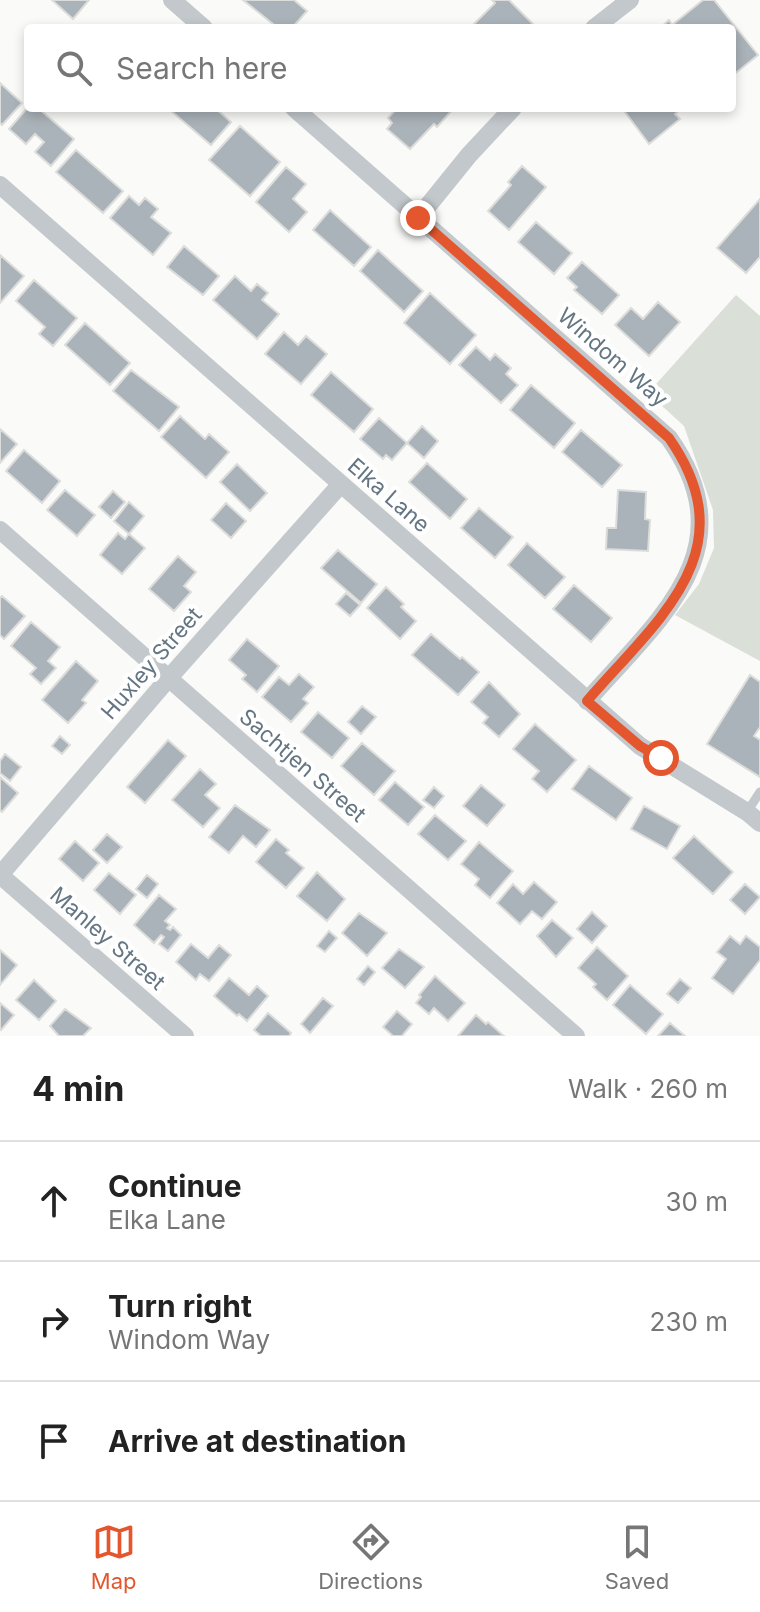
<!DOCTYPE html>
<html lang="en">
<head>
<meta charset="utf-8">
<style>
	:root { --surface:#fff; --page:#f6f6f6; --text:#222; --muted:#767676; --line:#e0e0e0; --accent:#e4572e }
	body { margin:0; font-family:Inter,sans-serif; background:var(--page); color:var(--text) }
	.stop { position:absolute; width:24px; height:24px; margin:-18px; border:6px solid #e4572e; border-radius:50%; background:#fff }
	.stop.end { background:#e4572e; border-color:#fff; box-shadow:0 2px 8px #0008 }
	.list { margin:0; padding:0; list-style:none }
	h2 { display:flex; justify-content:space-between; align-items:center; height:104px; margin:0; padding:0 32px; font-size:34px }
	h2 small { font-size:26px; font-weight:400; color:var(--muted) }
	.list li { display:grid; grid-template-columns:52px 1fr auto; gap:24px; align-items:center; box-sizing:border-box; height:120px; padding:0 32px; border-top:2px solid var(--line) }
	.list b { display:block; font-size:30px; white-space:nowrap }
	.list p { margin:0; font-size:26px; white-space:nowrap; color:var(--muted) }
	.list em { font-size:26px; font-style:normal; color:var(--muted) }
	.icon { flex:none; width:44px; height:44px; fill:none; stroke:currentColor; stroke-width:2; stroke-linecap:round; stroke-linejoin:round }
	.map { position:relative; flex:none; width:760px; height:1036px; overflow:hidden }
	.search { position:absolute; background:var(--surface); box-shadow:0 4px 12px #0003; left:24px; right:24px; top:24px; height:88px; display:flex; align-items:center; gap:20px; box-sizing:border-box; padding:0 28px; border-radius:8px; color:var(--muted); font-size:30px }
	.sheet { height:464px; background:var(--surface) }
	nav { display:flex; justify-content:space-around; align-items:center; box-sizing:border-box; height:112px; border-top:2px solid var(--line); background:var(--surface); font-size:22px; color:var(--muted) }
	nav a { display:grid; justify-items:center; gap:4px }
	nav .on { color:var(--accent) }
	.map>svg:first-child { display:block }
</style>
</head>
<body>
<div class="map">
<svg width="760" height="1036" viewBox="0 0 760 1036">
	<rect width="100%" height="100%" fill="#fafaf8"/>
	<path fill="#dadfd7" d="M736,295L760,316V661L675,615L699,584L714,548L713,510L684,426L648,393Z"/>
	<path fill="#aab3b9" stroke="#dcdcda" stroke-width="2" d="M52,0H89L73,19Z
		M243,0H294L307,11L292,28H278Z
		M492,0H509L537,28H470L495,3Z
		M703,0H714L758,55L732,76V28H660L669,20L672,25Z
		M0,83L22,103L2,125L0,123Z
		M28,107L38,108L74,139L51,166L35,152L44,142L35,134L26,144L9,129Z
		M172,108H215L231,122L211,145L170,110Z
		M397,108L404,109L454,108L437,127L434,124L410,149L387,129L392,123L388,118Z
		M622,108H682L675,114L680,119L649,144Z
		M240,126L280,162L250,196L209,160Z
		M76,150L123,191L103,213L56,172Z
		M522,166L546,187L509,230L488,211L511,185L508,182Z
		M286,167L306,184L293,199L307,212L289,232L256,202Z
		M129,196L139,205L145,198L158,209L151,217L171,233L153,255L110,218Z
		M760,199V257L746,273L717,248Z
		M330,210L371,247L354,266L313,230Z
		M536,222L572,253L554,274L518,242Z
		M184,246L219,276L203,295L167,267Z
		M378,250L423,291L404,312L360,271Z
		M0,255L24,276L0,303Z
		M582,262L619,295L602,314L574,290L577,287L567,278Z
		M235,276L251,291L257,284L268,293L262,300L279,314L257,339L213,300Z
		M34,280L77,318L53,346L39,334L45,327L16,301Z
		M430,293L476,335L450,364L404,323Z
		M658,302L680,322L649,356L615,325L631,308L643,319Z
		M85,323L130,363L110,385L65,345Z
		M284,332L298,345L306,336L327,354L301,384L265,354Z
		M476,347L490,360L495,354L511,368L506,374L518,385L501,403L459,365Z
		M131,370L179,407L159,431L113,391Z
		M331,372L373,409L354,432L311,395Z
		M531,385L575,423L554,448L510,410Z
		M180,416L205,439L209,434L229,452L206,478L161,437Z
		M379,418L407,443L392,460L386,455L383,459L360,439Z
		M422,426L438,441L424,458L407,443Z
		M0,429L17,444L0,463Z
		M581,430L622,465L602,487L562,452Z
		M24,450L60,481L42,503L6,471Z
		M427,463L467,499L450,519L409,482Z
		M237,464L267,493L250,511L220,482Z
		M65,490L95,515L77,536L47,510Z
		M618,490L646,492L645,519L650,520L648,551L606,549L607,528H616Z
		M113,491L125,502L111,518L99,507Z
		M129,502L144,516L129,534L114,521Z
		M226,503L246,521L231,538L211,520Z
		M479,508L513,537L495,558L461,528Z
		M118,533L125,539L129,534L145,548L122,574L100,555Z
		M527,543L565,577L545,598L508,565Z
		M338,550L377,584L361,603L321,568Z
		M178,556L196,572L184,586L191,592L174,611L149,589Z
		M574,585L612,618L591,642L553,609Z
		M386,587L404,604L401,607L416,621L400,639L367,608Z
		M346,593L360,605L350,616L336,604Z
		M2,596L25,616L4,639L0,635V598Z
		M31,622L60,647L48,661L56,668L41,684L30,674L36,668L11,646Z
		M431,634L460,659L462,657L479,672L458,695L412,655Z
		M247,639L279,666L257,692L242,679L246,675L229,660Z
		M76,661L98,681L82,700L86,703L68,723L42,700Z
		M299,674L314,687L303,699L308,703L291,722L262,697L279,677L289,685Z
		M750,675L760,682V727L754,736L760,740V777L707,744Z
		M489,682L520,714L499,737L483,723L488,717L471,702Z
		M362,706L376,717L361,734L348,722Z
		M318,712L349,738L332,758L301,732Z
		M535,724L576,760L547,792L532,779L539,771L513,749Z
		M60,736L70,745L62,754L52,746Z
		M168,740L186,756L145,803L127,787Z
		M362,743L395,771L374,795L341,766Z
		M5,754L21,767L10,781L0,773V761Z
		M589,766L632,798L616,820L572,789Z
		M200,769L216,784L205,795L220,808L203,827L172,800Z
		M0,777L18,793L2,812L0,810Z
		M395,782L424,807L408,825L379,800Z
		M481,785L505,805L487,826L463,806Z
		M434,787L444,796L434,808L423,800Z
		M235,805L270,830L256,847L243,836L229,853L209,837Z
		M644,806L680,826L667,849L631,829Z
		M435,815L466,841L448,860L418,834Z
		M107,834L122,847L107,863L93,850Z
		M694,836L733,872L713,894L673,858Z
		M276,839L289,850L286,853L304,868L286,888L256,862Z
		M75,841L99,863L83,881L59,859Z
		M479,842L513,871L490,898L475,885L479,879L461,864Z
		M317,872L345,899L327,921L297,896Z
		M109,873L136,895L120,914L94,890Z
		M147,875L158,884L147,898L136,889Z
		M534,882L557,902L542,919L532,911L520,924L497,903L513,884L523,894Z
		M745,884L760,897L745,914L730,900Z
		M159,895L176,909L165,921L170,925L167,928L170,930L173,927L181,935L168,951L159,944L164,937L161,935L154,943L134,925Z
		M592,912L607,926L592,943L577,929Z
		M359,913L387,933L367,956L342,933Z
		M552,920L573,938L556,957L537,936Z
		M329,931L337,938L325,952L317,946Z
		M730,936L740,944L746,936L760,947V960L733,994L712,978L726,959L717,952Z
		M191,944L208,958L219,945L231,955L209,981L200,974L196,980L176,962Z
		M597,947L628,976L607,1000L593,987L596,984L578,968Z
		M399,949L424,967L405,988L382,968Z
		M0,950L17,965L0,985Z
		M368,966L375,972L364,985L357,979Z
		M435,976L465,1003L448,1021L434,1008L429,1014L416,1003L421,997L419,995Z
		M229,978L249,995L257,986L268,996L247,1021L239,1014L237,1016L214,996Z
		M680,979L691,988L678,1003L667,994Z
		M34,980L56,1001L39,1020L16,1000Z
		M630,985L663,1014L646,1034L613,1005Z
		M323,998L333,1006L310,1033L301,1024Z
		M0,1003L14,1015L1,1030L0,1029Z
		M65,1009L91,1028L83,1036H59L50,1026Z
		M397,1011L412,1024L402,1036H393L383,1027Z
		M268,1013L291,1033L289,1036H261L254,1030Z
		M476,1015L486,1024L488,1022L504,1036H458Z
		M670,1023L685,1036H658Z"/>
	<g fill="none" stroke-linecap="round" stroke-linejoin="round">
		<path stroke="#c3c8cc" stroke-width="9" d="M747,812L760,792"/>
		<path stroke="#c3c8cc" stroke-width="18" d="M172,0L204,28
			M594,28L630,0
			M294,108L669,438C748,550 658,620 587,701
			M0,185L640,746L747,812L760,823
			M418,218L469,155L513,108
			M0,530L576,1036
			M0,875L168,679L341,484
			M0,875L185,1036"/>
	</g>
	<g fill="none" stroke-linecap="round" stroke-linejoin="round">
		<path stroke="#e4572e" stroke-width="10" d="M418,218L669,438C748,551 658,619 587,701L640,746L661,758"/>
	</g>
	<g text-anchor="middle" stroke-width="8" stroke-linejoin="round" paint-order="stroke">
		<g font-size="22" fill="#657683" stroke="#fff">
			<text transform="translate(613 357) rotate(41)" y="8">Windom Way</text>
			<text transform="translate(389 495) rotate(41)" y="8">Elka Lane</text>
			<text transform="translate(151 663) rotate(-49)" y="8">Huxley Street</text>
			<text transform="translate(303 765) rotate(41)" y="8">Sachtjen Street</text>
			<text transform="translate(108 938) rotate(41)" y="8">Manley Street</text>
		</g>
	</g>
</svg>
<div class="stop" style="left:661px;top:758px"></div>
<div class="stop end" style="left:418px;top:218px"></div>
<div class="search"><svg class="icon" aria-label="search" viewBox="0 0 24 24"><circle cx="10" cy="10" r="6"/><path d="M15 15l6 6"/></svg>Search here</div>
</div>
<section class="sheet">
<h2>4 min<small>Walk · 260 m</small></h2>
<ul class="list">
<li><svg class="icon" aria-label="ahead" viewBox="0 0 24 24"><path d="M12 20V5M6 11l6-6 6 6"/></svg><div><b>Continue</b><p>Elka Lane</p></div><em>30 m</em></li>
<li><svg class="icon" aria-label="right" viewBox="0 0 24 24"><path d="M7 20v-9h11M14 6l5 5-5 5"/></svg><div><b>Turn right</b><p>Windom Way</p></div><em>230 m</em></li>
<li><svg class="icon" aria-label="arrive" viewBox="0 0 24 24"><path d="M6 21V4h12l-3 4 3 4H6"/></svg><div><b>Arrive at destination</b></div></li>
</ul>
</section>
<nav>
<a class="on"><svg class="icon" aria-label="map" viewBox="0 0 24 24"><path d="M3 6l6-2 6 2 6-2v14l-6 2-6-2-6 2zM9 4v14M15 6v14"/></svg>Map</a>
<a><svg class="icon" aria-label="directions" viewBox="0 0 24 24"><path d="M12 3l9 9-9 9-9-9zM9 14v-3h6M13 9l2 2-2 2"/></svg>Directions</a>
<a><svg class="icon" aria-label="saved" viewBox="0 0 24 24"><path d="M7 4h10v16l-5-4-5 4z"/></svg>Saved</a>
</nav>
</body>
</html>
